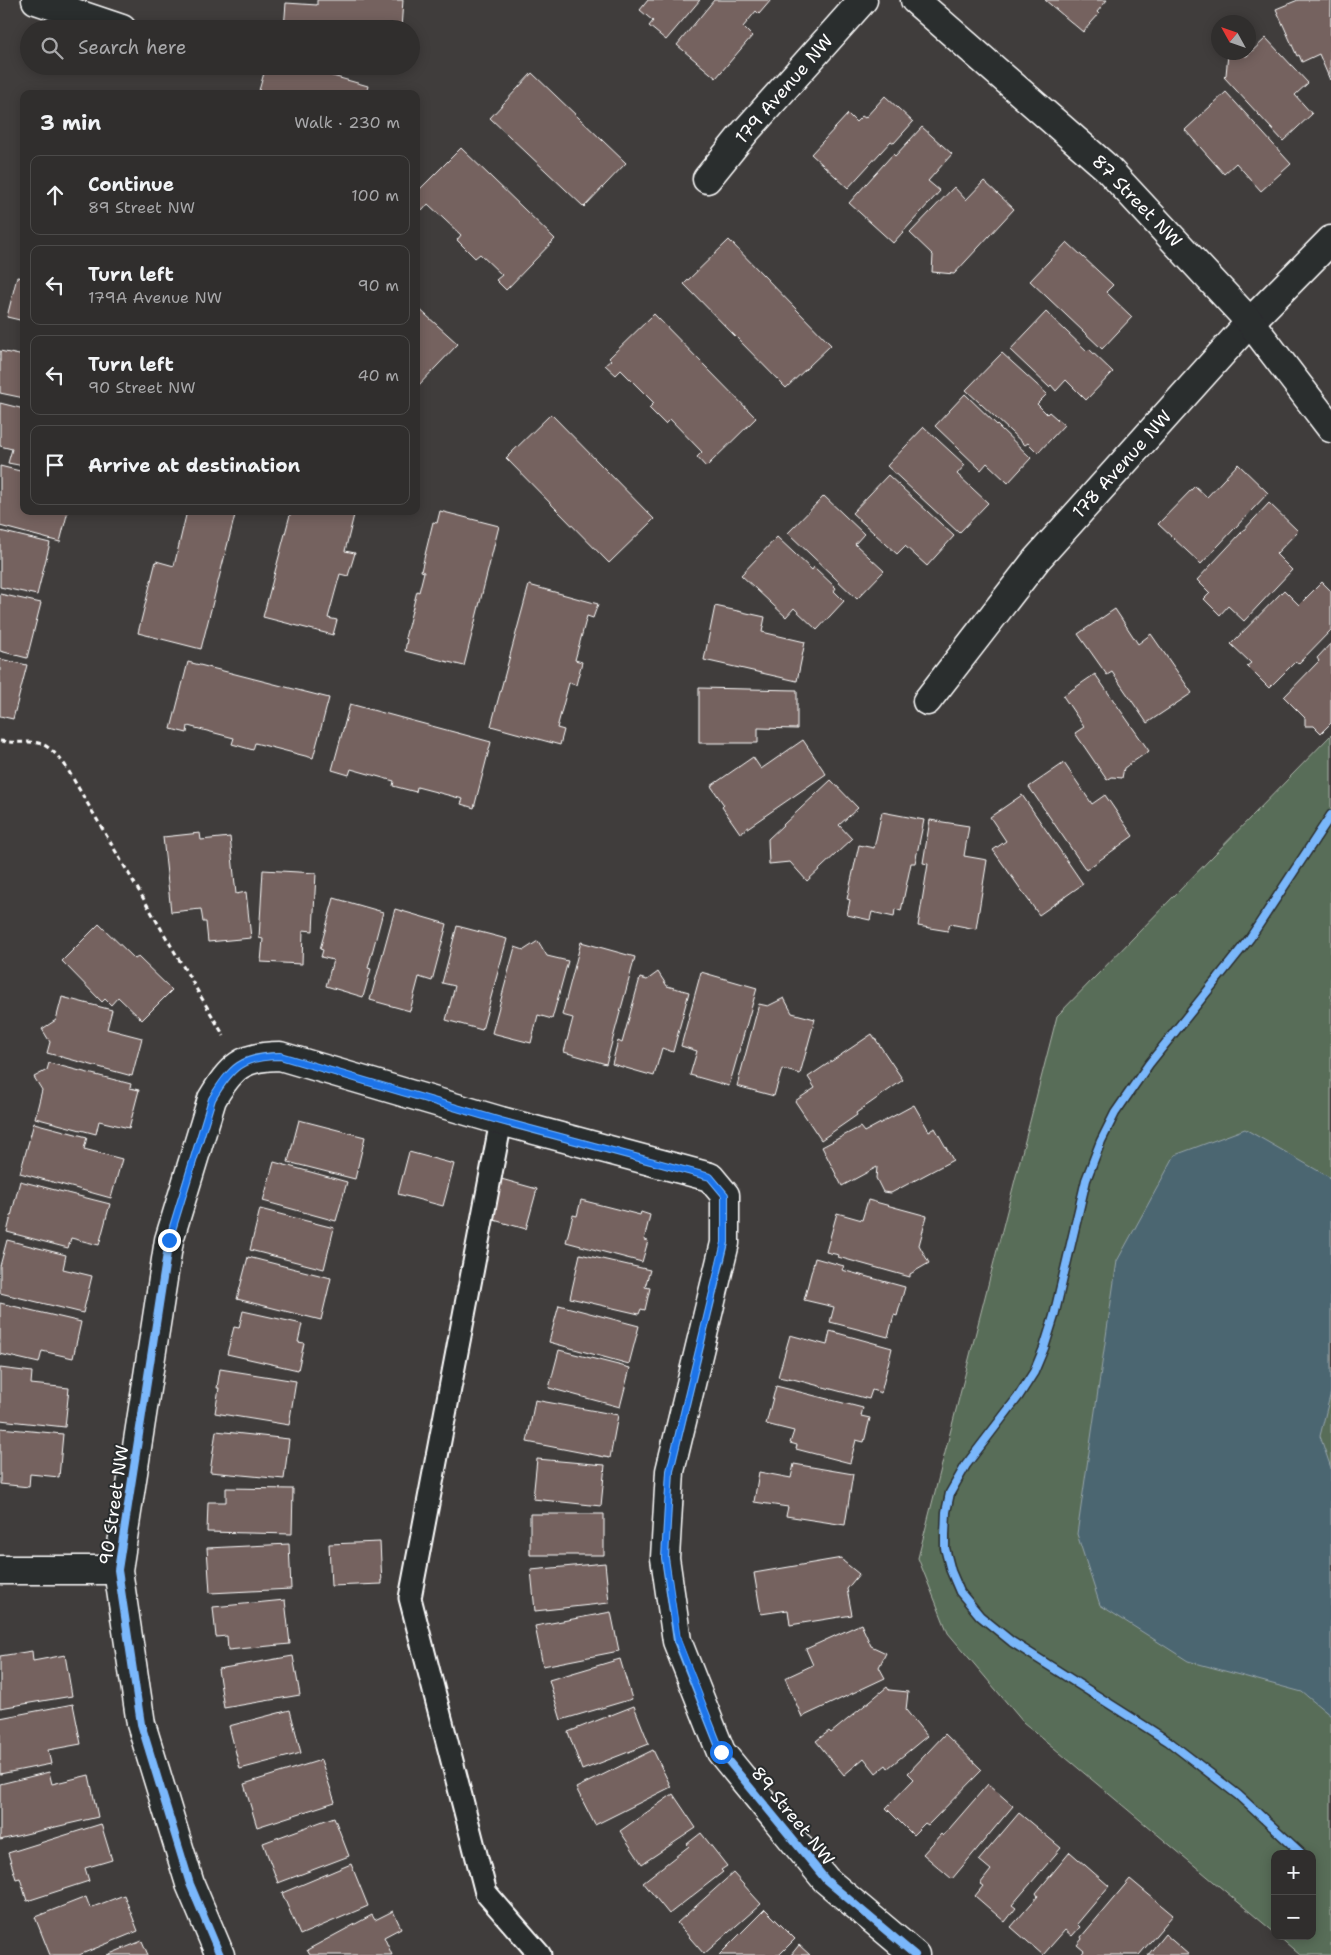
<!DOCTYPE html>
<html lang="en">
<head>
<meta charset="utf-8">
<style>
	:root { --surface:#302e2d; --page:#3c3a39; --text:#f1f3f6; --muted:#a8a8aa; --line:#4b4a49 }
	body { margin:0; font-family:"Shantell Sans",sans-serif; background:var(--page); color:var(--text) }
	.controls { position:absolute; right:15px; bottom:15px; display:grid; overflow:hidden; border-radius:10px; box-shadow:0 2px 12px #0003 }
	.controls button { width:45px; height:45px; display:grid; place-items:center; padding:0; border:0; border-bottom:1px solid var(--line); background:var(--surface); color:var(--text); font:25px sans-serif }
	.compass { position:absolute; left:1211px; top:15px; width:45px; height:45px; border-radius:50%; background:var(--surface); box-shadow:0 2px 12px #0003; rotate:310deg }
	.stop { position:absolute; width:15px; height:15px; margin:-11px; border:4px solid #1a73e8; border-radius:50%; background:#fff }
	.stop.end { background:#1a73e8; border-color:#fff; box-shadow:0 1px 5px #0008 }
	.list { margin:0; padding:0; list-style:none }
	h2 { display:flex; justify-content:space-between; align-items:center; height:65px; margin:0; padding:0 20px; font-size:21px }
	h2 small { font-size:16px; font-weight:400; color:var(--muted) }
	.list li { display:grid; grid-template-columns:32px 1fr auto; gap:15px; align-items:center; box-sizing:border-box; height:80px; margin:0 10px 10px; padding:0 10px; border:1px solid var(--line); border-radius:10px }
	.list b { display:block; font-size:19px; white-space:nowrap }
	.list p { margin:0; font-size:16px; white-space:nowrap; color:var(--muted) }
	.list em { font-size:16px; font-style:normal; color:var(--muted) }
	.icon { flex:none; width:28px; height:28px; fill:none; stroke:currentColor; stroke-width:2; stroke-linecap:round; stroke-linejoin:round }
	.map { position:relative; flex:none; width:1331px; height:1955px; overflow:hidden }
	.search { position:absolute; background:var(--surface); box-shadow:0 2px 12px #0003; left:20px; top:20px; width:400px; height:55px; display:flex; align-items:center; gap:12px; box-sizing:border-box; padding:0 18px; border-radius:28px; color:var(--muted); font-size:19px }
	.panel { position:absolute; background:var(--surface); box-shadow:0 2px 12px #0003; left:20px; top:90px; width:400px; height:425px; border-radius:10px }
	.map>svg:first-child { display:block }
</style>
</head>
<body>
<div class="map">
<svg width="1331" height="1955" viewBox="0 0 1331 1955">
	<rect width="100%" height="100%" fill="#403d3c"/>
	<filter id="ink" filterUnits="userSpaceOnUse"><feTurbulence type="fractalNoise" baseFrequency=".02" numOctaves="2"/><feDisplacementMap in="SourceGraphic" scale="10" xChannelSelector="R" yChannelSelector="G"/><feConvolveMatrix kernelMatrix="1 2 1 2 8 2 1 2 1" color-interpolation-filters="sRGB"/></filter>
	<g filter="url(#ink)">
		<path fill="#596d58" stroke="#acb6ac" d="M1331,735V1955H1300L1278,1936H1312V1854H1275V1933L1023,1722L948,1633L918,1558L1057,1016Z"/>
		<path fill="#4c6671" stroke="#94a3aa" d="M1245,1129L1329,1177L1331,1182V1392L1320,1436L1331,1468V1716L1302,1692L1188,1661L1100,1605L1077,1534L1117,1261L1175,1155Z"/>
		<path fill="#75625e" stroke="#fff" d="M317,0H403L401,29H284L286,3L317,5Z
			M648,0H700L666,40L649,26L653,21L640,10Z
			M714,0H771L759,14L756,11L743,27L752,36L716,78L677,45Z
			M1045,0H1107L1097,12L1099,14L1083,32Z
			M1298,0H1331L1330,80L1319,54L1302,62L1299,55L1297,56L1276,9Z
			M1266,38L1308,83L1295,95L1312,114L1283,141L1224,77L1226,75L1228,54L1247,56Z
			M266,66H316L315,71L368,86L366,94H258Z
			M532,73L626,163L584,207L490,118Z
			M1226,92L1291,164L1261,191L1236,163L1224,174L1185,130Z
			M885,96L913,122L894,143L891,141L848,188L811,154L848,114L856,122L862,116L865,118Z
			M922,127L952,154L928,181L940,191L893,243L849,203L893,154L895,156Z
			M461,148L555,239L506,290L496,280L502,275L480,254L475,258L457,240L461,235L428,204L423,210L416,203V193Z
			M984,181L1014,209L954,274L932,272L933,255L910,233L954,187L966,200Z
			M729,240L831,345L786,388L684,284Z
			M1067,242L1113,285L1106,292L1132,317L1102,349L1030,281Z
			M17,277L24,278V321L7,317Z
			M416,306L458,344L416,388Z
			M1046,312L1087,351L1089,349L1113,372L1086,400L1066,380L1056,391L1051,385L1049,387L1010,350Z
			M654,314L756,418L706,467L697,457L702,452L670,419L665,424L649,408L654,403L621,370L616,375L605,365L611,360L609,358Z
			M0,351L24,356V398L0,393Z
			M1002,353L1047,394L1037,404L1047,414L1049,412L1064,425L1038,453L1028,443L1025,445L966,390Z
			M965,394L1031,458L1008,483L987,463L981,470L935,426Z
			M0,403L24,409V466L8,463L12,449L0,446Z
			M551,414L654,519L609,563L506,458Z
			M924,427L965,465L957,474L988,503L959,533L887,466Z
			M1238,464L1268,493L1201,564L1158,524L1195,486L1207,497Z
			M0,466L24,472V511H68L60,542L0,526Z
			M888,475L954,536L927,566L905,546L897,554L852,513Z
			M824,496L864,534L855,544L884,571L857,599L788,533Z
			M1269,503L1298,531L1276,554L1292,570L1244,621L1228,606L1220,615L1204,599L1210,593L1197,580Z
			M187,511H236L201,649L138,633L156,561L174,566Z
			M291,511H355L345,551L355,553L348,576L340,574L328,618L337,620L333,635L263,617Z
			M440,511L499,526L464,666L405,651L407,639L405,638L417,591L419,592L424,572L421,571L433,522L437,523Z
			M0,531L50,543L37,595L0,587Z
			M777,537L812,570L814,567L836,588L834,591L844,601L817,630L794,608L786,617L741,575Z
			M1322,582L1331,591V630L1298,664L1296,661L1269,688L1247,666L1251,663L1231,644L1284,590L1299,605Z
			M529,585L598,604L593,618L587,616L575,660L582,662L576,685L569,683L557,728L564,730L560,745L491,726Z
			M0,594L41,603L27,658L0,651Z
			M715,606L765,617L762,632L805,642L797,681L704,660Z
			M1115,609L1138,644L1151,634L1192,693L1147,723L1112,672L1107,675L1078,634Z
			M1331,643V723L1321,733L1314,726H1305V718L1284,697L1319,661L1317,658Z
			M0,659L27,665L13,719L0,716Z
			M188,662L329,698L313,758L255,743L253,750L232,744L234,738L188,726L187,733L171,729Z
			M1095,674L1149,751L1124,768L1122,778L1112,777L1107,780L1075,733L1084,727L1063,696Z
			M699,688L797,690V729L758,728V743H699Z
			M350,704L491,742L474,808L461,804L463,799L417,787L416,792L393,786L394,781L351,769L349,775L332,770Z
			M803,740L826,774L740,833L722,807L724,805L711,786L753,757L761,769Z
			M1064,763L1092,804L1105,795L1133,836L1086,870L1029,787Z
			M831,780L858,808L839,825L852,839L807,881L790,862L769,864L768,839Z
			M1022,795L1083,884L1039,915L993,850L1006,841L990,817Z
			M882,812L924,820L915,863H911L901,911L895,909L894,917L872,912L870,920L847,915L850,900L847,899L859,845L874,848Z
			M930,820L969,826L964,856L987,860L976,929L950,924L948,931L918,926L928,864L923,863Z
			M200,833L201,840L230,837L236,894L246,892L251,938L208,942L206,922H203L201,909L171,912L163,837Z
			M263,870L316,873L313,931L303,930L302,964L261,962L263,939L259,938Z
			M334,898L383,912L368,968L371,969L363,997L326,986L333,960L321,957L323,950L320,949Z
			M395,909L447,924L432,981L419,977L410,1011L370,1000Z
			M99,924L135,959L138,957L172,990L142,1020L118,997L111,1005L105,999L102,1002L62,961Z
			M457,926L507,939L482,1030L446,1020L455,986L442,983Z
			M538,941L547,956L568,961L552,1019L538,1015L531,1043L492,1033L515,947L524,950Z
			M581,942L635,957L606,1064L564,1052L573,1018L562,1015Z
			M658,972L667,986L689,992L673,1052L662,1048L654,1076L612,1064L618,1041L622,1043L640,978L647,980Z
			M701,972L757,988L729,1086L690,1075L697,1051L681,1046Z
			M62,997L112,1010L107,1029L142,1038L132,1076L47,1053L50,1042L42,1029L56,1020Z
			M784,998L792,1013L815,1019L800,1074L782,1069L774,1096L737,1086L759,1004L768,1006Z
			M872,1034L903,1080L856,1113L857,1115L821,1140L795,1101L815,1088L808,1077Z
			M49,1063L131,1084L130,1088L139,1090L129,1128L99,1121L96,1134L35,1118L42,1090L34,1077L47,1070Z
			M914,1105L929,1131L935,1128L953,1160L891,1193L883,1192L876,1178L877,1167L842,1186L822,1147L860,1127L864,1132Z
			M299,1120L365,1137L355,1179L288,1162Z
			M34,1123L87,1137L84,1149L122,1159L111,1198L20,1173Z
			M409,1152L454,1164L443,1206L398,1194Z
			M274,1162L347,1182L336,1221L263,1201Z
			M494,1177L537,1189L526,1229L483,1217Z
			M20,1181L110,1204L99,1245L71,1238L68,1248L7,1232Z
			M581,1200L640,1215L641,1212L650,1215L644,1240L648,1241L642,1262L566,1242L573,1215L577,1216Z
			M868,1200L927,1216L919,1245L929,1263L910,1274V1277L838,1257L839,1255L826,1252L837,1213L862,1220Z
			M260,1209L334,1228L324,1269L250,1250Z
			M7,1240L66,1255L63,1269L92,1276L83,1313L0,1293V1266Z
			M580,1254L650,1270L645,1287L650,1288L645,1310L641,1309L639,1314L570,1298Z
			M248,1257L331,1278L321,1320L237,1299Z
			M815,1258L844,1266L842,1270L905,1287L897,1316L894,1315L888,1337L830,1322L834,1307L804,1300Z
			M0,1303L81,1322L73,1358L42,1351L39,1363L0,1354Z
			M559,1305L639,1326L629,1364L549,1342Z
			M243,1311L302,1324L298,1342L304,1343L298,1370L227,1354L234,1327L239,1328Z
			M830,1331L892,1348L881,1393L872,1390L869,1399L789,1378L788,1379L778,1377L790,1335L827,1345Z
			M559,1350L630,1368L620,1407L549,1388Z
			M0,1368L32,1372L31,1384L69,1388L65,1427L0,1420Z
			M220,1369L296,1381L289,1425L215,1413L219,1388H217Z
			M776,1386L863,1408L861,1416L870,1418L864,1442L856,1440L850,1463L796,1449L797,1445L790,1443L794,1431L766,1424Z
			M535,1400L618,1415L610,1458L527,1442Z
			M0,1428L63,1434L59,1477L30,1474L29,1487L0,1484Z
			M216,1431L289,1439L284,1479L210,1472Z
			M537,1459L605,1465L601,1506L533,1499Z
			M794,1464L853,1474L845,1525L786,1516L788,1507L754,1502L759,1472L791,1478Z
			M226,1488L293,1489L292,1534L207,1532L208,1502H226Z
			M530,1514H604V1555H530Z
			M380,1542L382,1584L331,1586L329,1544Z
			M289,1544L291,1589L210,1593L207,1548Z
			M842,1558L843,1561L859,1574L847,1589L852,1615L790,1625L788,1610L761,1614L754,1573Z
			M605,1563L609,1603L535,1611L531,1570Z
			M285,1600L290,1644L228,1650L227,1636L216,1637L213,1607Z
			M611,1612L619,1651L543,1666L535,1626Z
			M861,1624L871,1646L886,1653L879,1667L885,1678L802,1717L785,1678L813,1665L806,1649Z
			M32,1651L33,1661L65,1655L72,1696L0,1708V1656Z
			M293,1656L300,1695L224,1708L218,1669Z
			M620,1659L632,1699L561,1720L549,1680Z
			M887,1687L889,1690L908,1692L906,1710L927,1736L888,1768L886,1765L876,1773L864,1758L844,1775L816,1741L829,1731L831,1733Z
			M73,1704L81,1744L48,1750L51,1764L0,1774V1718Z
			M634,1706L649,1744L582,1770L568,1732Z
			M290,1710L301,1753L240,1769L229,1726Z
			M945,1734L982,1770L928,1825L925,1823L913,1835L886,1808L914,1779L908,1773Z
			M653,1750L671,1787L595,1825L576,1788Z
			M321,1760L335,1802L257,1827L244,1784Z
			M49,1772L52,1784L89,1775L98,1817L0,1840V1784Z
			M988,1784L1013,1806L952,1879L923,1854L941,1834L943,1836Z
			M673,1794L696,1828L642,1864L620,1831Z
			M1019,1813L1061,1848L1012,1905L1016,1908L1005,1922L975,1896L983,1886L980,1884L991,1870L979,1860Z
			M334,1817L349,1856L278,1883L263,1843Z
			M101,1824L112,1860L85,1868L89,1881L27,1901L20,1878L16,1879L8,1853Z
			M701,1833L727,1866L721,1870L723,1872L669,1914L643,1882L689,1846L687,1844Z
			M1070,1852L1109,1886L1077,1924L1080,1927L1072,1936L1065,1930L1043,1955L1011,1927L1038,1896L1036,1893Z
			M351,1864L368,1906L300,1935L282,1893Z
			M733,1873L761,1904L704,1954L677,1923Z
			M1130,1879L1173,1915L1139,1955H1081L1084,1951L1077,1945L1082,1939L1081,1937Z
			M124,1895L138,1931L79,1955H50L35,1917L86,1897L90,1908Z
			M765,1909L795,1939L779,1955H719Z
			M393,1911L401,1928L384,1937L392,1955H310L307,1950L372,1915L375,1920Z
			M1165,1934L1189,1955H1148Z
			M142,1941L148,1955H107Z
			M799,1945L810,1955H791Z"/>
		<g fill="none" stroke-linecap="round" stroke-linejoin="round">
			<defs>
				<path id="service" d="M501,1121L410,1598L486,1893L540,1955"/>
				<path id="minor" d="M36,0L122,29
					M707,179L745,132L863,0
					M927,701L1037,559L1250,322L1331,240
					M0,1570H118
					M220,1955L190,1884L141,1724L118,1570L169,1240L212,1099C231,1067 242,1056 280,1056L501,1121L710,1177L725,1195V1243L670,1471L665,1558L677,1641L721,1752L826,1880L915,1955"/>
				<path id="tertiary" d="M915,0L1106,167L1250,322L1331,428"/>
			</defs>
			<use href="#service" stroke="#fff" stroke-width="25"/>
			<use href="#minor" stroke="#fff" stroke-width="31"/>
			<use href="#tertiary" stroke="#fff" stroke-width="31"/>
			<path stroke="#fff" stroke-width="3" stroke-dasharray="5 4" stroke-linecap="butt" d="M0,741C35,746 39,732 65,765L224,1036"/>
			<use href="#service" stroke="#2a2d2e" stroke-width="21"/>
			<use href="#minor" stroke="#2a2d2e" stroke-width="28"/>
			<use href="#tertiary" stroke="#2a2d2e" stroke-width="28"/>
			<defs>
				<path id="cycleway" d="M1302,1854L1238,1795L1168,1741L1012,1642L980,1616L960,1592L951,1571L945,1548V1535L946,1512L950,1493L966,1465L1018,1397L1034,1372L1044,1348L1054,1316L1086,1180L1101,1141L1115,1113L1149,1064L1250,938L1331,815
					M220,1955L190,1884L141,1724L118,1570L169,1240L212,1099C231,1067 242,1056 280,1056L501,1121L710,1177L725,1195V1243L670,1471L665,1558L677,1641L721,1752L826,1880L915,1955"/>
			</defs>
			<use href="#cycleway" stroke="#2a2d2e" stroke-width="11"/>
			<use href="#cycleway" stroke="#7ab7fb" stroke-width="8"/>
		</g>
	</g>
	<g fill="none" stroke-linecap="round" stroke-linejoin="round" filter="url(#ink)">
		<path stroke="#1a73e8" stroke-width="6" d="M169,1240L212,1099C231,1067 241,1057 280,1056L501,1121L710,1177L725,1195V1242L670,1471L665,1558L678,1641L721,1752"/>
	</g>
	<g text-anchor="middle" stroke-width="4" stroke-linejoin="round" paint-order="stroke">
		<g font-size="18" fill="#fff" stroke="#2a2d2e">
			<text transform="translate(784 89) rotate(-49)" y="6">179 Avenue NW</text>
			<text transform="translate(1137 201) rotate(46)" y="6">87 Street NW</text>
			<text transform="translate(1122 464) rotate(-48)" y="6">178 Avenue NW</text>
			<text transform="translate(114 1505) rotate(-82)" y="6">90 Street NW</text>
			<text transform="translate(793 1816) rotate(51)" y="6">89 Street NW</text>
		</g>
	</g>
</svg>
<div class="controls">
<button>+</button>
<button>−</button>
</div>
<svg class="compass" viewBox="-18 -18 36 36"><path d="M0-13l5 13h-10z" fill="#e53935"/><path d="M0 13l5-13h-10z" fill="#a8a8aa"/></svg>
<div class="stop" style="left:721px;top:1752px"></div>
<div class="stop end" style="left:169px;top:1240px"></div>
<div class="search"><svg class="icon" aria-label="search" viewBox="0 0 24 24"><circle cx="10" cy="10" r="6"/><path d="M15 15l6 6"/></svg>Search here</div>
<section class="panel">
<h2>3 min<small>Walk · 230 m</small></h2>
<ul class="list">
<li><svg class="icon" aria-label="ahead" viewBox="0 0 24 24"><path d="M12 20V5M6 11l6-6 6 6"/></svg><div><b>Continue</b><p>89 Street NW</p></div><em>100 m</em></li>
<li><svg class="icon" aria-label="left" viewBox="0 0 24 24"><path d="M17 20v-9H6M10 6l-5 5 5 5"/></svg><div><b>Turn left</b><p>179A Avenue NW</p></div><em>90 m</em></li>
<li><svg class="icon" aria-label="left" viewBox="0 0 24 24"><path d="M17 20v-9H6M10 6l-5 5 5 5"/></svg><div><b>Turn left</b><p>90 Street NW</p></div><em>40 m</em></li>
<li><svg class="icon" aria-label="arrive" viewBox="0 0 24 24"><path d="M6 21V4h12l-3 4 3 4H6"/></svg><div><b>Arrive at destination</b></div></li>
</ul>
</section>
</div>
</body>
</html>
